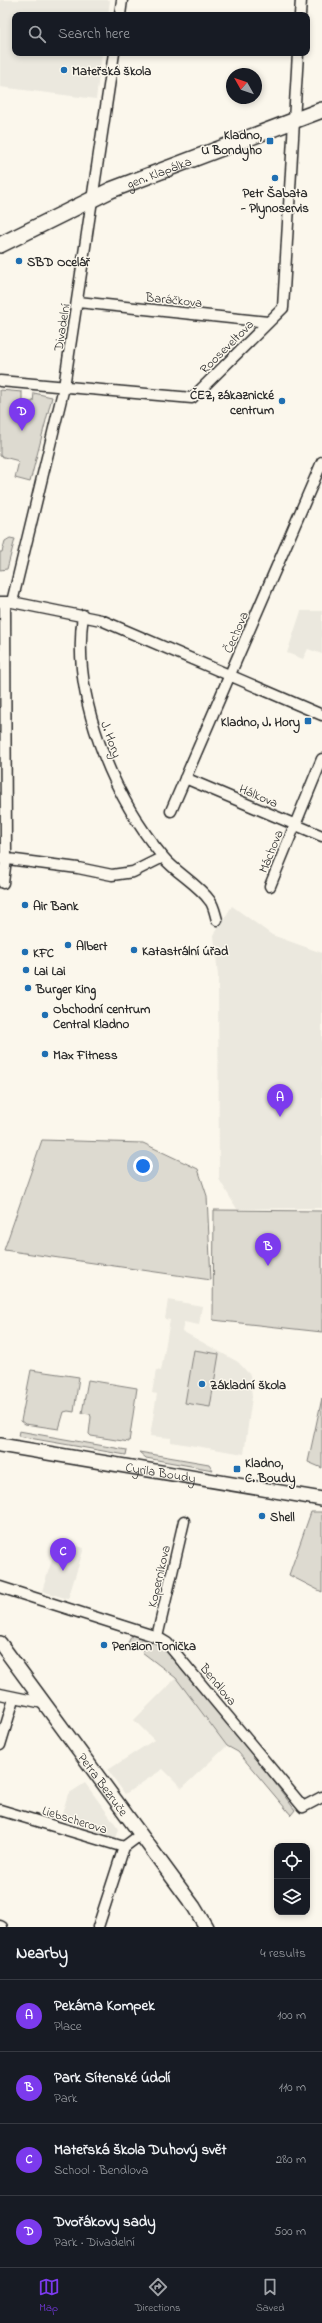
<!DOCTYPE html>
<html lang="en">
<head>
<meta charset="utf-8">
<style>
	:root { --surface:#171b24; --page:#242831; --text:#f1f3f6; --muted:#9ea1a6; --line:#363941; --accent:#7c3aed }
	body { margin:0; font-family:"Indie Flower",sans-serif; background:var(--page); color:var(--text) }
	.controls { position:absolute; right:12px; bottom:12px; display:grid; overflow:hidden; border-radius:8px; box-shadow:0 2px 6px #0003 }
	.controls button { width:36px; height:36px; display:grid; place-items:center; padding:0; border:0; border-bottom:1px solid var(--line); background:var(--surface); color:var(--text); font:20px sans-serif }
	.compass { position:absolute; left:226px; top:68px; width:36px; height:36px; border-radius:50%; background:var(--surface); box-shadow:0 2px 6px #0003; rotate:310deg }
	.you { position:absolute; left:143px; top:1166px; width:14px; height:14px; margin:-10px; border:3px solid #fff; border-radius:50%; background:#1a73e8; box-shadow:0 0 0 6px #1a73e833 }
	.badge { display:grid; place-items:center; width:26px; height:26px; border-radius:50%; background:var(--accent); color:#fff; font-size:13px; font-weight:700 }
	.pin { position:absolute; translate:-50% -33px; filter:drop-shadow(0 1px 2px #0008) }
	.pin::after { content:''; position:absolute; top:21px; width:14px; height:12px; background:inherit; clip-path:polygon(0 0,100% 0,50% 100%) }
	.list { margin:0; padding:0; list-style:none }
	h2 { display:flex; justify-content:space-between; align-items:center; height:52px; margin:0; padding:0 16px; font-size:17px }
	h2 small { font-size:13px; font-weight:400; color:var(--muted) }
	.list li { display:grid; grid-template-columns:26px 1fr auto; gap:12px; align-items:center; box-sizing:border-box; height:72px; padding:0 16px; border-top:1px solid var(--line) }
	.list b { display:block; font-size:15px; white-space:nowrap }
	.list p { margin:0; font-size:13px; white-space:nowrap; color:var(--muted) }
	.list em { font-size:13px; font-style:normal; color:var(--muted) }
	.icon { flex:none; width:22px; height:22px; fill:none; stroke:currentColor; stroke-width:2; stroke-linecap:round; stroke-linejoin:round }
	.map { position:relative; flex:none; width:322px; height:1927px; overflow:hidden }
	.search { position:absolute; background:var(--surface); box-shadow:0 2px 6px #0003; left:12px; right:12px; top:12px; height:44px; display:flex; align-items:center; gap:10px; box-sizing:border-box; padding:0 14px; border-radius:8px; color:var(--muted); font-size:15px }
	.sheet { height:340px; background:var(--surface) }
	nav { display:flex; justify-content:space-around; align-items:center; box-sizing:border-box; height:56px; border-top:1px solid var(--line); background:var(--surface); font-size:11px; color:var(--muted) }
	nav a { display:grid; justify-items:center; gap:2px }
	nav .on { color:var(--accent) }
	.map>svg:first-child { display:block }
</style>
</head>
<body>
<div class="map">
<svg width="322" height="1927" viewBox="0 0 322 1927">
	<rect width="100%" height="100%" fill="#fbf7ec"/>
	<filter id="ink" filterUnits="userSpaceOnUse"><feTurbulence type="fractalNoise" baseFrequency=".025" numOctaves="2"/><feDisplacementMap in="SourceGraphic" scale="8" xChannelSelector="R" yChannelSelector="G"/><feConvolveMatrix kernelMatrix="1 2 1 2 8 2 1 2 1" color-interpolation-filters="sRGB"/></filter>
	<g filter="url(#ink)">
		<path fill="#ebe8de" d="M0,0H110L108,15H15V53H102L96,99L0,87Z
			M301,611H322V654L308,649L303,659L287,653Z
			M232,906L272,935L322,953V1208L237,1209L219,1179L218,976L214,935Z
			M168,1300L202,1306L199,1325L184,1322L182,1331L238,1362L250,1375L252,1397L244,1454L171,1442V1438L150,1436L157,1394L152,1393L156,1370L161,1371L170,1320L165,1319Z
			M58,1541L84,1548L68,1599L42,1591Z
			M176,1678L227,1746L182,1788L163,1769L125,1794L108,1770L154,1740L134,1720Z
			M85,1783L119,1829L116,1839L60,1821L68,1794Z"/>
		<path fill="#dddad0" stroke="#84827e" d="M0,390L22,392V401L33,402L34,393L52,397L30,482L15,478L19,461L0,456Z
			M10,538L15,539L7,569L0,570V552H2L5,541Z
			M42,1140L143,1143L198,1169L207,1196L211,1280L4,1250Z
			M214,1210L322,1211V1332L213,1320Z
			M194,1350L219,1354L210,1407L185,1403Z
			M31,1370L79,1377L74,1412L68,1411L64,1412L59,1429L25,1424L21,1421Z
			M88,1380L137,1388L129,1442L91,1436L89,1434L91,1417L90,1414L82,1413Z
			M322,1398V1468L308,1462Z
			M19,1431L127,1450L126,1455L18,1436Z
			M139,1452L209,1464L213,1470L146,1458Z
			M311,1512H322V1592L289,1575Z
			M132,1635L142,1638L137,1649L128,1643Z
			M150,1641L167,1649L248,1747L295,1810L291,1815L238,1752L227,1746L176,1678L142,1652Z"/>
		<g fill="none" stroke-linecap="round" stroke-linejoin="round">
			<defs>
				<path id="minor" d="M120,15L122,0
					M300,15L301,0
					M78,302L268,322
					M0,381L192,398L283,308L298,53
					M0,602H12L101,620L322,715
					M12,602L64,387L114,53
					M83,615C71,696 112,795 163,857C176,873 198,884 210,901C214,906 215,914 217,920
					M185,778L322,836
					M171,811L322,462
					M0,858L78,868L112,875L133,872L163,857
					M3,883L6,859L5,602
					M270,886L322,759
					M0,1587L157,1637L167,1643L303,1807L322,1797
					M157,1637L184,1521
					M0,1694L43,1703
					M0,1745L14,1699
					M0,1810L124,1847L140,1835
					M0,1926L2,1927
					M98,1927L124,1847"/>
				<g id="tertiary">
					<path id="s1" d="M0,1445L322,1499"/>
					<path id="s2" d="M0,1643L194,1907L206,1927"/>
				</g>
				<g id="secondary">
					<path id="s3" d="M0,245L111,190L322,110"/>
				</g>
			</defs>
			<use href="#minor" stroke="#2b2b2b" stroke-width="13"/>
			<use href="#tertiary" stroke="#2b2b2b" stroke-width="16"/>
			<use href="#secondary" stroke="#2b2b2b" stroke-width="18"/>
			<use href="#minor" stroke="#fbf7ec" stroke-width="10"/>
			<use href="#tertiary" stroke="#fbf7ec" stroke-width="13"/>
			<use href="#secondary" stroke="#fbf7ec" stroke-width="15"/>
		</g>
	</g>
	<g fill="#1f6fb2" stroke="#fbf7ec" stroke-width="1.5">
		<circle cx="64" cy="70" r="4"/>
		<rect x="266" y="137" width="8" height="8" rx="2"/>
		<circle cx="275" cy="178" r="4"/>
		<circle cx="19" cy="261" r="4"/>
		<circle cx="282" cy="401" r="4"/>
		<rect x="304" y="717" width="8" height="8" rx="2"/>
		<circle cx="25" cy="905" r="4"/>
		<circle cx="68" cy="945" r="4"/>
		<circle cx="134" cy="950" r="4"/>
		<circle cx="25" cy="952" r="4"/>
		<circle cx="26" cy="970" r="4"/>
		<circle cx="28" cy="988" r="4"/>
		<circle cx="45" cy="1015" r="4"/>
		<circle cx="45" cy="1054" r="4"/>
		<circle cx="202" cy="1384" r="4"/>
		<rect x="233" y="1465" width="8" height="8" rx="2"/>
		<circle cx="262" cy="1516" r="4"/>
		<circle cx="104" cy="1645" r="4"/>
	</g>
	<g text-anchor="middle" stroke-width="3" stroke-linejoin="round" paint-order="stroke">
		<g font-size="13" font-weight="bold" fill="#2b2b2b" stroke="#fbf7ec" text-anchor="start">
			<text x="72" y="75">Mateřská škola</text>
			<text x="262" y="139" text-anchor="end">Kladno,<tspan x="262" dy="15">U Bondyho</tspan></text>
			<text x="275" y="197" text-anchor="middle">Petr Šabata<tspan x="275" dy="15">- Plynoservis</tspan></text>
			<text x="27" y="266">SBD Ocelář</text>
			<text x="274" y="399" text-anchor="end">ČEZ, zákaznické<tspan x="274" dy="15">centrum</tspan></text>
			<text x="300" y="726" text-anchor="end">Kladno, J. Hory</text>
			<text x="33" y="910">Air Bank</text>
			<text x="76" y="950">Albert</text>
			<text x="142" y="955">Katastrální úřad</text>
			<text x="33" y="957">KFC</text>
			<text x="34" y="975">Lai Lai</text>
			<text x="36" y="993">Burger King</text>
			<text x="53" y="1013">Obchodní centrum<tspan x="53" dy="15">Central Kladno</tspan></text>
			<text x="53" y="1059">Max Fitness</text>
			<text x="210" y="1389">Základní škola</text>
			<text x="245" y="1467">Kladno,<tspan x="245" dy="15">C. Boudy</tspan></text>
			<text x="270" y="1521">Shell</text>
			<text x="112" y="1650">Penzion Tonička</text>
		</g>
		<g font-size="13" fill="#2b2b2b" stroke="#fbf7ec">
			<text dy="5" stroke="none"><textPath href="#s3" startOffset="175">gen. Klapálka</textPath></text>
			<text transform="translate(174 299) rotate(6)" y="5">Baráčkova</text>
			<text transform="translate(61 327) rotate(-81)" y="5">Divadelní</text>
			<text transform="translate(226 346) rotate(-45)" y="5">Rooseveltova</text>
			<text transform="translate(235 632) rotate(-67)" y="5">Čechova</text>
			<text transform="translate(112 739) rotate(70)" y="5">J. Hory</text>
			<text transform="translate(259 795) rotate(23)" y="5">Hálkova</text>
			<text transform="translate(270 851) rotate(-68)" y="5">Máchova</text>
			<text dy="5" stroke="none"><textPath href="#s1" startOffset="163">Cyrila Boudy</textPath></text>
			<text transform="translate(158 1576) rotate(-77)" y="5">Koperníkova</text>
			<text transform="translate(219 1684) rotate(51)" y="5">Bendlova</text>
			<text dy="5" stroke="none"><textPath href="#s2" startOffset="175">Petra Bezruče</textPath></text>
			<text transform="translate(75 1819) rotate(17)" y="5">Liebscherova</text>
		</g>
	</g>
</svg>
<div class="controls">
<button><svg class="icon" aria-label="locate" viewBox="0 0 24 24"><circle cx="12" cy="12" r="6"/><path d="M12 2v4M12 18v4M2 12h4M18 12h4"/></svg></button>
<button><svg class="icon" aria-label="layers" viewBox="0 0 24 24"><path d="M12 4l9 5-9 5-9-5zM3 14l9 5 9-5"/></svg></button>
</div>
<svg class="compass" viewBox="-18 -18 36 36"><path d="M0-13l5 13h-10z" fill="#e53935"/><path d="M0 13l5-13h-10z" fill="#9ea1a6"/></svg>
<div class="you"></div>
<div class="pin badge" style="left:280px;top:1117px">A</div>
<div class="pin badge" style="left:268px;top:1266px">B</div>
<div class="pin badge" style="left:63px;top:1571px">C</div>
<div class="pin badge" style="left:22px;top:431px">D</div>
<div class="search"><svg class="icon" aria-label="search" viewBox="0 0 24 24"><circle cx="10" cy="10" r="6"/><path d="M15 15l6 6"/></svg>Search here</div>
</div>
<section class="sheet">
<h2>Nearby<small>4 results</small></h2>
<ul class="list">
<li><span class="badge">A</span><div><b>Pekárna Kompek</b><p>Place</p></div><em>100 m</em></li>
<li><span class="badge">B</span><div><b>Park Sítenské údolí</b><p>Park</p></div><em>110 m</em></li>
<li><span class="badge">C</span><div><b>Mateřská škola Duhový svět</b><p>School · Bendlova</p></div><em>280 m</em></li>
<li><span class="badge">D</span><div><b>Dvořákovy sady</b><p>Park · Divadelní</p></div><em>500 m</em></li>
</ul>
</section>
<nav>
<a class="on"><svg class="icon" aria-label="map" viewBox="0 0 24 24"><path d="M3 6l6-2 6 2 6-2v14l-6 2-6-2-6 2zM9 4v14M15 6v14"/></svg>Map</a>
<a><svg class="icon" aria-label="directions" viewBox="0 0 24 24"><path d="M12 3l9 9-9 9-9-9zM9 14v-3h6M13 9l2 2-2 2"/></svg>Directions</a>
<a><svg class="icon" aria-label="saved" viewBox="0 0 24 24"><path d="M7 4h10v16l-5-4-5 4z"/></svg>Saved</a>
</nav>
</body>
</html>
